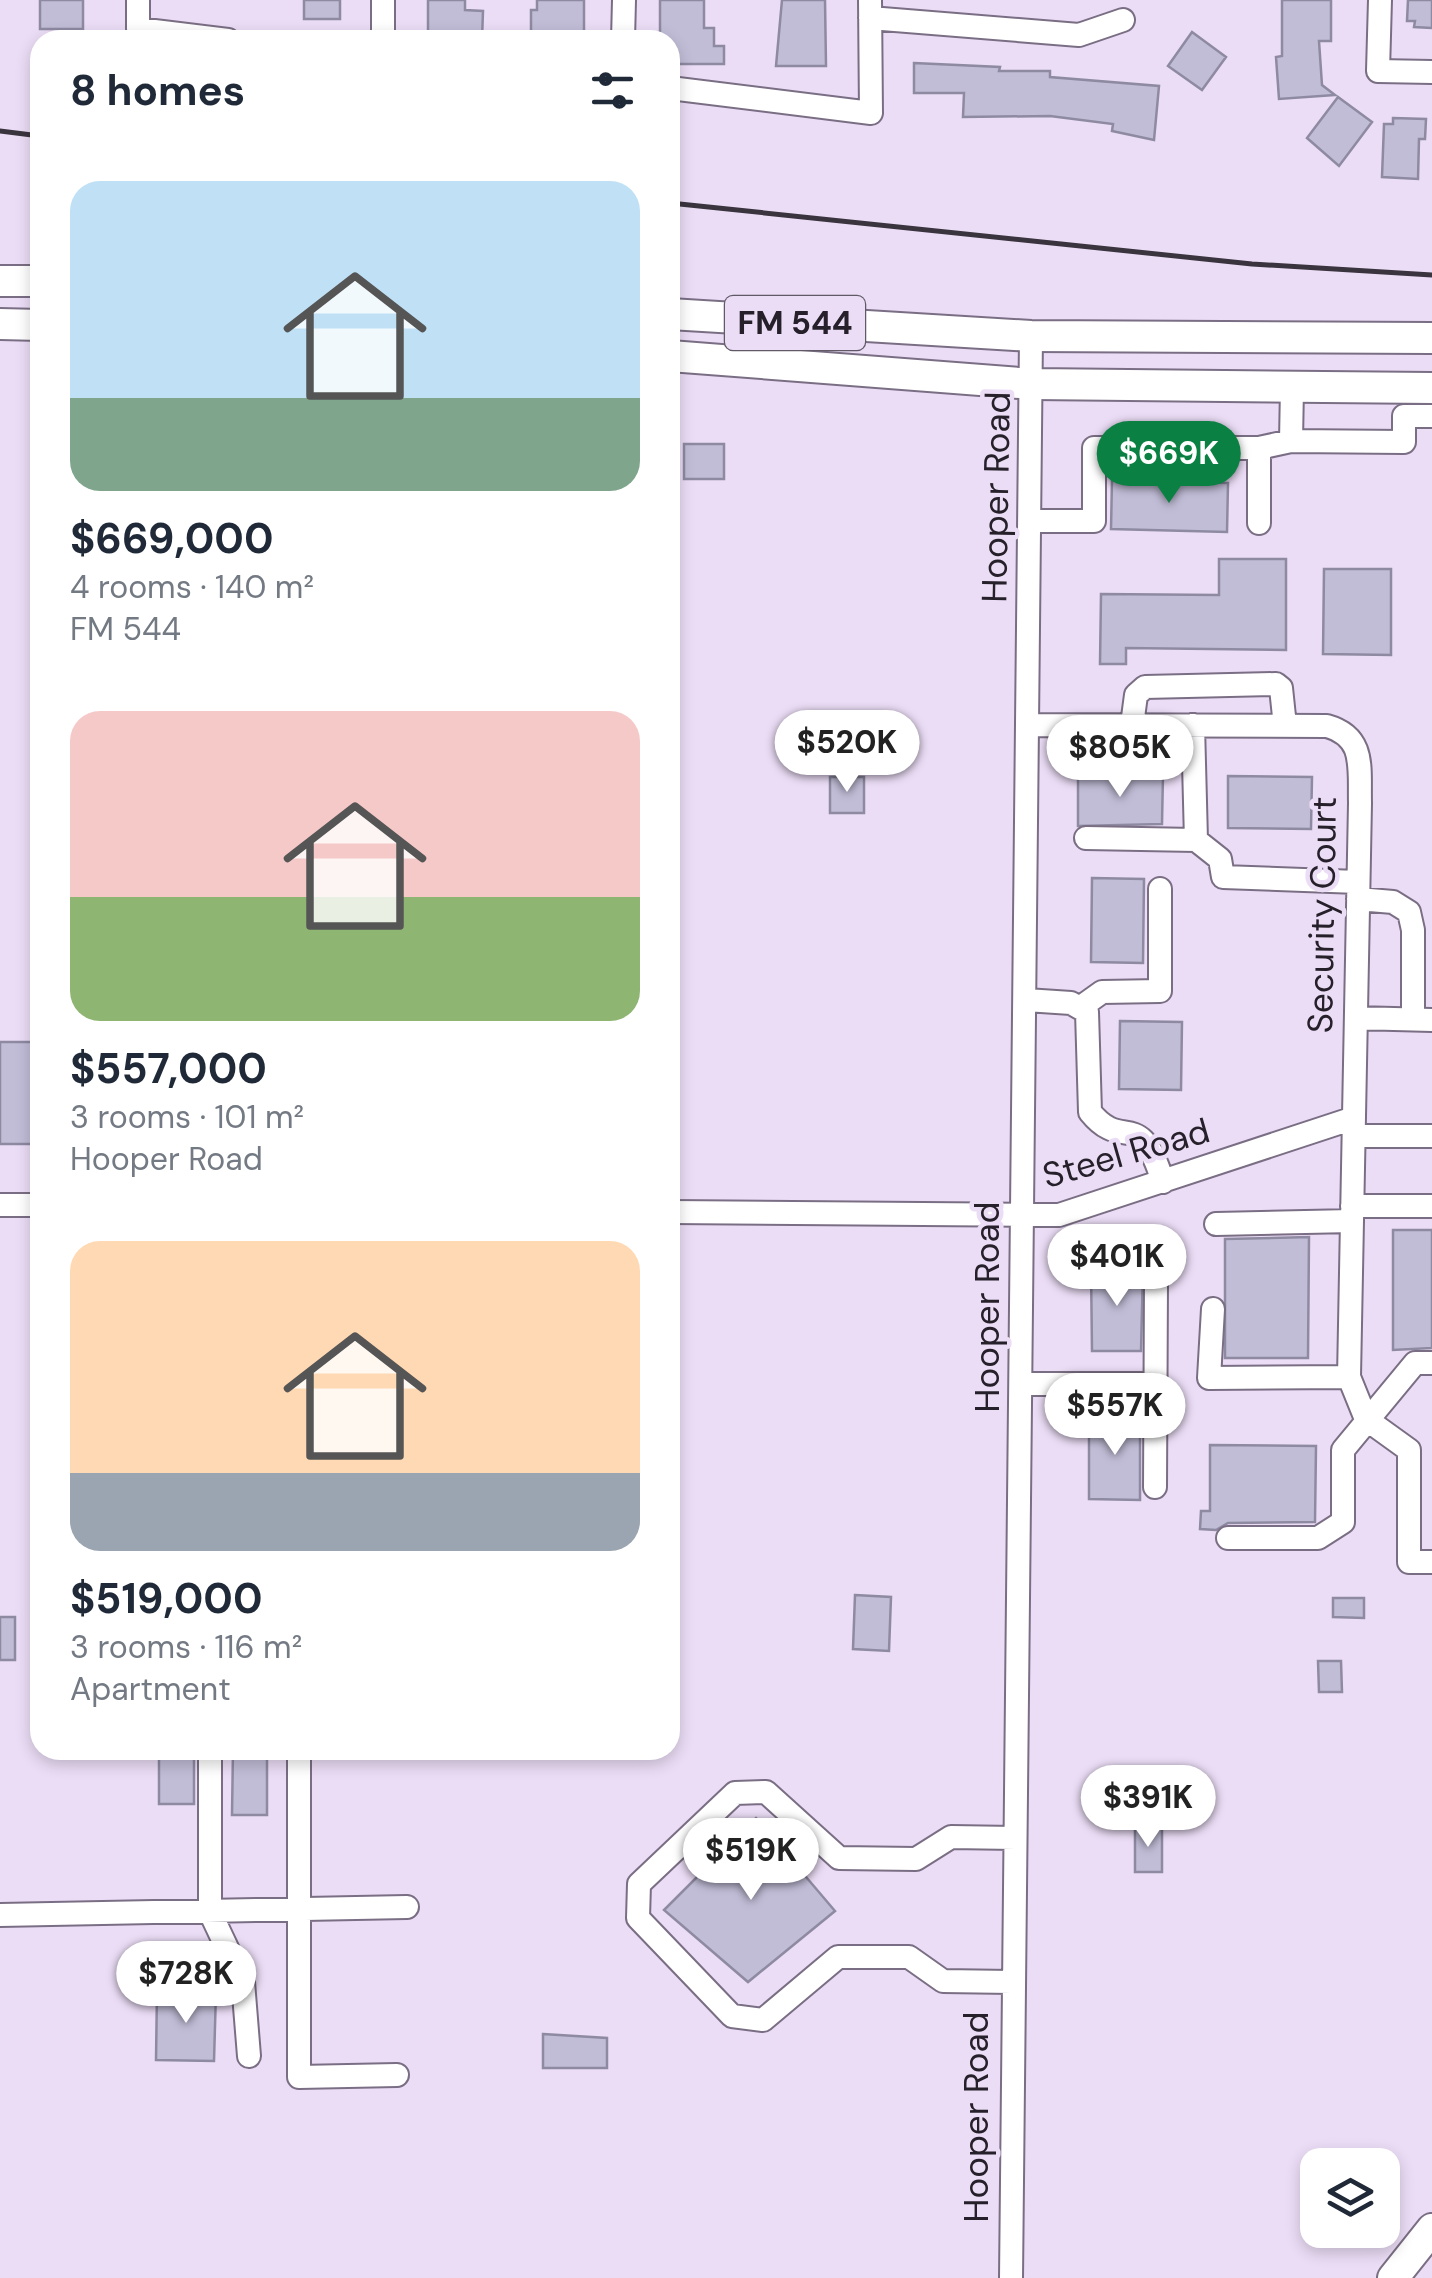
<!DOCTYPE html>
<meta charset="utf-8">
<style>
:root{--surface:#fff;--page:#f2f2f3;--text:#1f2937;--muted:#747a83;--accent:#0b8043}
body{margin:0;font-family:"DM Sans",sans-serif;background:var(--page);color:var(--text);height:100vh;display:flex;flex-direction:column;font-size:38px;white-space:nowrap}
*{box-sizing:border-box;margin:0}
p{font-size:32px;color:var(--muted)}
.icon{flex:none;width:55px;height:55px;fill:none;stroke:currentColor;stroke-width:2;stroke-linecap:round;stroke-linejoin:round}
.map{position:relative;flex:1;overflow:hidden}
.sheet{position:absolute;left:30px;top:30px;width:650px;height:1730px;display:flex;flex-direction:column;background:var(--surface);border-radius:30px;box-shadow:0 5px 15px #0003}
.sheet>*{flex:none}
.tools{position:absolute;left:1300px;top:2148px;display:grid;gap:20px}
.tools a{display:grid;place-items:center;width:100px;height:100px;border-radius:20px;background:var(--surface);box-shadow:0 5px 15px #0003;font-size:50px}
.price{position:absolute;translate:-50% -85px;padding:0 22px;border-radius:35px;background:#fff;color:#222;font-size:32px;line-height:65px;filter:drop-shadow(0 2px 5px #0008)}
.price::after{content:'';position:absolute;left:50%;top:60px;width:30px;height:22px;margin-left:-15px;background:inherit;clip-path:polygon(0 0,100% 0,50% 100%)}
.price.active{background:var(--accent);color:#fff}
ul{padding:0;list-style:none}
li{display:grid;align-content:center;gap:20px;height:530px;padding:0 40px}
li span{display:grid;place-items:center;height:310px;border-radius:30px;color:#555}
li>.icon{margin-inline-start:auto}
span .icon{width:180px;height:180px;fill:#fffc;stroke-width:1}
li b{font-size:42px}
h2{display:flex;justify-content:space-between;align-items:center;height:120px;padding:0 40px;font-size:42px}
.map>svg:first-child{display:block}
</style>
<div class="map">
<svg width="1432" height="2278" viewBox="0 0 1432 2278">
<rect width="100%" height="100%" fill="#ebddf6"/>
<path fill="#c1bdd7" stroke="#8e8aa2" stroke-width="2.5" d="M40,0H83V29H40Z
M304,0H340V19H304Z
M428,0H465V10L483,11L482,40H428Z
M537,0H584V40H531V10H537Z
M660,0H704V28H714V46H724V64H670V40H660Z
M782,0H825L826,66H776Z
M1282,0H1331V41H1319L1322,85L1335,95L1279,99L1276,57L1282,56Z
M1408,0H1432V28L1414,27L1415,21H1407Z
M1192,32L1226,57L1202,90L1168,66Z
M914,63L1000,67L999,71H1050V77L1159,86L1154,140L1112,131L1113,124L1050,116L963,117L964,93H914Z
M1338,97L1372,122L1339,166L1307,138Z
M1393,118L1426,119L1425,139H1419L1418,179L1382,177L1384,124H1393Z
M684,444H724V479H684Z
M1112,480L1228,483L1227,532L1111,529Z
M1219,559H1286V650L1126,648V664H1100L1101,594L1219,595Z
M1324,569H1391V655L1323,654Z
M1078,774L1163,775L1162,824L1078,826Z
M1228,776L1312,777L1311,829L1228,828Z
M830,777H864V813H830Z
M1092,878L1144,879L1143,963L1091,962Z
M1120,1021L1182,1022L1181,1090L1119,1089Z
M0,1042H38L37,1144H0Z
M1393,1230H1432V1348L1393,1350Z
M1309,1237L1308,1358H1225V1239Z
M1091,1268H1143L1141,1351H1092Z
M1089,1417H1140V1500L1089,1499Z
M1210,1445L1316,1446L1315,1522L1228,1523L1216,1530L1200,1529L1201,1511H1210Z
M855,1595L891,1597L889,1651L853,1649Z
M1333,1598H1364V1618L1333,1617Z
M0,1617H15V1660H0Z
M1318,1661H1341L1342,1692H1319Z
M159,1750H194V1804H159Z
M233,1750H267V1815H232Z
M756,1818L835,1911L748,1982L664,1910Z
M1135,1828H1162V1872H1135Z
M157,1990L216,1992L214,2061L156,2060Z
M543,2034L607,2038V2068H543Z"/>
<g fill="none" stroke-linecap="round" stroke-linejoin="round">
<defs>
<path id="minor" d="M138,0V29L228,40
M1380,0L1378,71L1432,72
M870,18L1079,35L1123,20
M383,40V0
M623,40L624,0
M670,88L871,113L870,0
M1291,441L1292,387
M1259,448V523
M1031,521H1094V448H1259L1291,441L1404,442V416H1432
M1029,725L1327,726C1366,737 1359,768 1360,803L1349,1377L1366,1419
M1132,725L1136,695L1145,687L1276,684L1281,688L1285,726
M1193,725L1196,840L1220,859L1223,877L1358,882
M1086,838L1196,840
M1358,899L1393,902L1409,912L1413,930V1019
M1026,1000L1071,1003L1087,1012L1090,1112C1124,1154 1139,1104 1163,1182
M1081,1007L1102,992L1160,991V889
M1356,1018L1432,1020
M1354,1136H1432
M0,1205H40
M1352,1206H1432
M670,1212L1059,1215L1354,1118
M1216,1224L1352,1221
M1213,1309L1209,1378L1349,1377
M1021,1384H1155
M1366,1419L1409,1450V1562H1432
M1155,1487L1156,1282
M1228,1538H1318L1343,1522V1450L1415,1363H1432
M210,1750V1912L243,1982L249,2056
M299,1750V2077L397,2075
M0,1915L407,1907
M1012,1982L943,1981L909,1957H838L763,2020L732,2016L638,1918L639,1884L735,1793L766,1792L839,1858L916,1859L951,1837L1015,1838
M1011,2278L1031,336"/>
<path id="major" d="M0,281H40
M670,314L1031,336L1432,338
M0,324L40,325
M670,356L1033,384L1432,388
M1393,2278L1432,2229"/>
</defs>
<use href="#minor" stroke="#7a6e84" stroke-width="26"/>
<use href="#major" stroke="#7a6e84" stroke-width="34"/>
<use href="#minor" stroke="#fff" stroke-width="22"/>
<use href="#major" stroke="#fff" stroke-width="30"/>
<path stroke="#3a343e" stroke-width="5" d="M0,131L40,136
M670,203L1252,264L1432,275"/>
</g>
<g text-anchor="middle" stroke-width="9" stroke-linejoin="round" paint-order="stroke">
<rect fill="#ebddf6" stroke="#605966" stroke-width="2.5" x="725" y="296" width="140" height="54" rx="8"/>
<g font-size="32" font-weight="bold" fill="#252029">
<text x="795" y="334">FM 544</text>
</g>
<g font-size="35" fill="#252029" stroke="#ebddf6">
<text transform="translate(996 497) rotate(-89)" y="12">Hooper Road</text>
<text transform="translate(1322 915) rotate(-89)" y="12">Security Court</text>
<text transform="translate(1126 1153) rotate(-16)" y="12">Steel Road</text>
<text transform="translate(987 1307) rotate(-90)" y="12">Hooper Road</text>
<text transform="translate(976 2117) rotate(-90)" y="12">Hooper Road</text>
</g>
</g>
</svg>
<div class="tools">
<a><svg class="icon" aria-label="layers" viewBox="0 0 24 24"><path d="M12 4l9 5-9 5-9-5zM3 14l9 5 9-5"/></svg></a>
</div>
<b class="price active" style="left:1169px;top:506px">$669K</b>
<b class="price" style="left:847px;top:795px">$520K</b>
<b class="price" style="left:1120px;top:800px">$805K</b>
<b class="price" style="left:1117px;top:1309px">$401K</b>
<b class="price" style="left:1115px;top:1458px">$557K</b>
<b class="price" style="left:1148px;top:1850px">$391K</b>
<b class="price" style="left:751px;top:1903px">$519K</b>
<b class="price" style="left:186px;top:2026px">$728K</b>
<section class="sheet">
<h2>8 homes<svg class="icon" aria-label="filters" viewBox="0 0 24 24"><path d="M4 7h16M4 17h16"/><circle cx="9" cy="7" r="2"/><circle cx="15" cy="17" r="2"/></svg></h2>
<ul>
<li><span style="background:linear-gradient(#bfe0f5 70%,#7fa58c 0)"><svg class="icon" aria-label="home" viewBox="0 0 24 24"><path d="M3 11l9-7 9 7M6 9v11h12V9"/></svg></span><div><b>$669,000</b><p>4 rooms · 140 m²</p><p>FM 544</p></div></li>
<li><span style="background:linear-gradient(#f6c9c9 60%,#8fb573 0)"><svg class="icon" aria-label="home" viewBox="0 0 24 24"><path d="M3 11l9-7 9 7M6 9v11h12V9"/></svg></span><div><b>$557,000</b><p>3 rooms · 101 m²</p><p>Hooper Road</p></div></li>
<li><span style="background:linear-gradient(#ffd9b3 75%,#9aa5b1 0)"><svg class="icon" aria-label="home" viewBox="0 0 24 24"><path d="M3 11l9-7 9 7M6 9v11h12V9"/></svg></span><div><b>$519,000</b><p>3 rooms · 116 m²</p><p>Apartment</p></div></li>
</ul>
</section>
</div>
